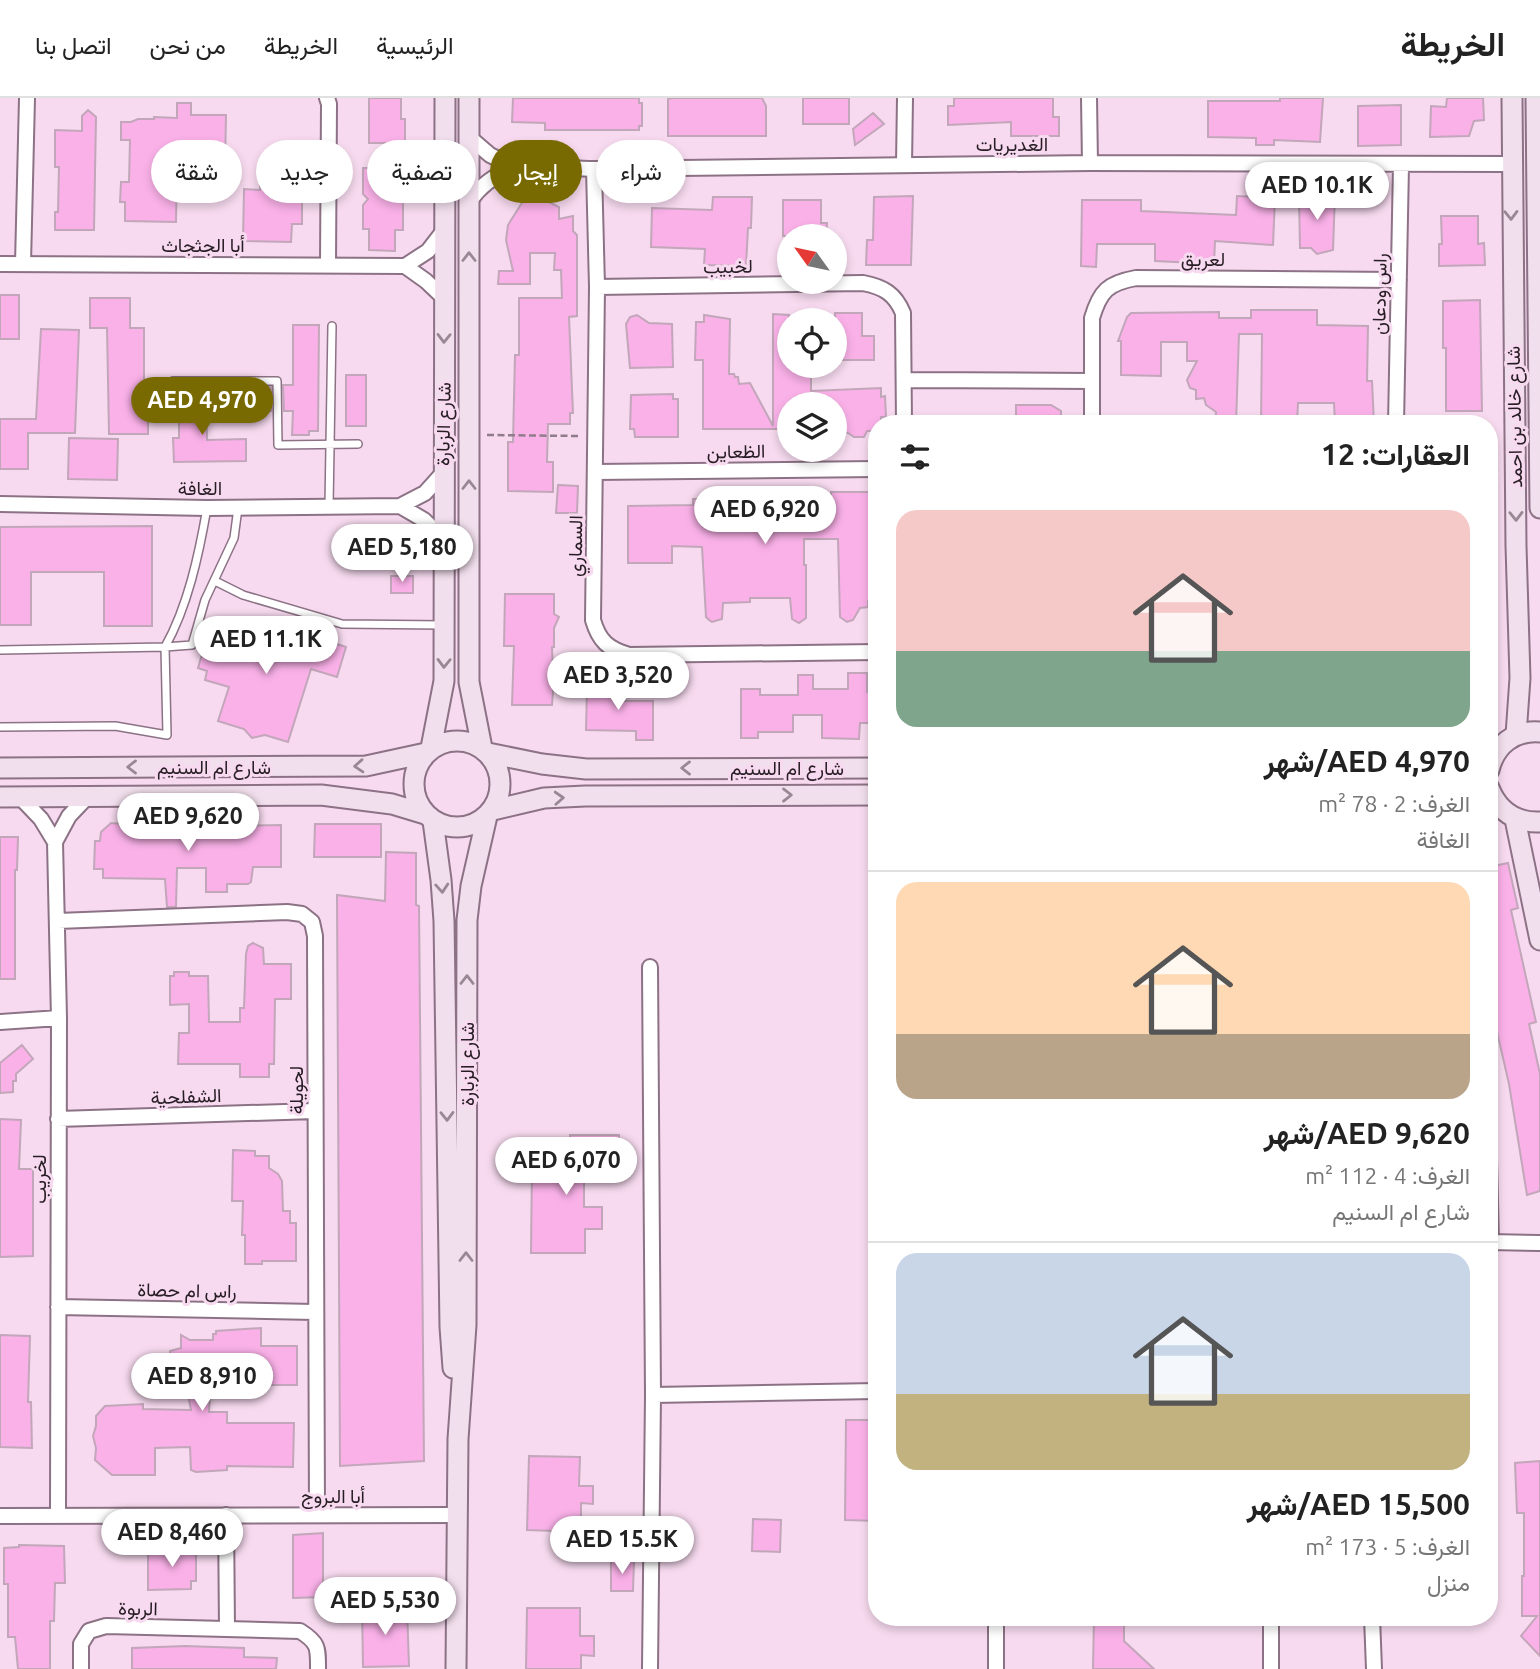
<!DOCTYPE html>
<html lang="ar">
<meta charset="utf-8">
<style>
:root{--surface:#fff;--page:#f2f2f2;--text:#222;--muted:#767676;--line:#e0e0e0;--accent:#786900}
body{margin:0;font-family:Ubuntu,Vazirmatn,sans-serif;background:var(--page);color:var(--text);direction:rtl;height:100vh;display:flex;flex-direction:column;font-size:26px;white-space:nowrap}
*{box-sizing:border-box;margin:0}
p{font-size:23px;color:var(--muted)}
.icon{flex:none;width:38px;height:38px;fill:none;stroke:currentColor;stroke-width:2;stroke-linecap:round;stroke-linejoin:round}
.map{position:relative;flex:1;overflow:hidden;direction:ltr}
.details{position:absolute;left:868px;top:317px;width:630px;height:1211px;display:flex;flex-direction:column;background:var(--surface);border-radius:28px;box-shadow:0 4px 10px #0003;direction:rtl}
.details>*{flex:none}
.banner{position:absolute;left:21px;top:42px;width:665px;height:63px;direction:rtl;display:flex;gap:14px}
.needle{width:46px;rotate:303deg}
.fabs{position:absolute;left:777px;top:126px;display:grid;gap:14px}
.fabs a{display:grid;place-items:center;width:70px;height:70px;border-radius:50%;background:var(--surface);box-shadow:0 4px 10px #0003;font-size:35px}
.price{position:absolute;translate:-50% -60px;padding:0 16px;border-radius:24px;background:#fff;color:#222;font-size:23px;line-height:46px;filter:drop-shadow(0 2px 4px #0008)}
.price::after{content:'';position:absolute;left:50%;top:42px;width:21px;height:16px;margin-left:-10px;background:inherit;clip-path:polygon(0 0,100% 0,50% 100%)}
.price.on{background:var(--accent);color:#fff}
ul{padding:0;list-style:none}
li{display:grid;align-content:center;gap:14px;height:371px;padding:0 28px}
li+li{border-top:2px solid var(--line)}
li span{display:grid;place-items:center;height:217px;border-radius:21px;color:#555}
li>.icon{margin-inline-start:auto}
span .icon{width:126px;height:126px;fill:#fffc;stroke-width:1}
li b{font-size:30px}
h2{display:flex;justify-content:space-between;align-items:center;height:84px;padding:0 28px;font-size:30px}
.tag{padding:0 24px;border-radius:32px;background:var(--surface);box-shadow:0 4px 10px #0003;font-size:24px;line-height:63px}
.tag.on{background:var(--accent);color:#fff}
header{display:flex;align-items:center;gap:42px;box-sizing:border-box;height:98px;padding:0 35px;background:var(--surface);border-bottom:2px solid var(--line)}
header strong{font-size:33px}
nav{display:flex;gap:38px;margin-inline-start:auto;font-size:24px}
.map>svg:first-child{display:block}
</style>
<header>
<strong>الخريطة</strong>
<nav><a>الرئيسية</a><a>الخريطة</a><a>من نحن</a><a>اتصل بنا</a></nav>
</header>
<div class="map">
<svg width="1540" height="1571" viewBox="0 0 1540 1571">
<rect width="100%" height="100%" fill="#f7daef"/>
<path fill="#fab1e8" stroke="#c2a6ba" stroke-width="2" d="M369,0H401V21H405V45H369Z
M513,0H639V5H642V28H639V32H545V25L512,24Z
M672,0H762L766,8V38H668V1Z
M803,0H849V26H803Z
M954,0H1053V19H1059V38H1011V24L948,27V8H954Z
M1280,0H1323L1320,44L1274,42V47H1256V40L1208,39V3H1280Z
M1447,0H1483L1484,22L1474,23L1469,38L1430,39L1431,8L1446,9Z
M177,5H191V17H226L225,73L177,72L176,124L125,123V104H120L121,84H129L130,42H121V24H131L138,21H154V19L177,20Z
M1401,7V47L1358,48V8Z
M88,12L96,19L94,132H55V114H58L59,69H55V32L82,33V18Z
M873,15L884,26L855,47L853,31Z
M363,70H403V132H395V153L369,152V131H363V107L368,101L363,96Z
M260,84H302V126H292L291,144L243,143L244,91L260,92Z
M1335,96L1333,152L1317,156L1311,150H1300L1299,98Z
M913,98L911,167H866L867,142H873L874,99Z
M1237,98L1275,100L1273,147L1215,143L1214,166L1155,163V146H1097L1096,169L1081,168L1082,102H1141V113L1236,117Z
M713,99H752L751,130H748L746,168L704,167L705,151L651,149L652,110L712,112Z
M525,100H540L553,106L559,109V121L573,118V133L577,137V218L569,219L573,315H570V326H548L547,364H553V394L508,393V344H513L515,257H519V200H562L561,172H554L555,155H530V186H498L499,173H513L506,142L508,127Z
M783,102H821V125H827L826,138H783Z
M1441,118H1478V146L1484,145L1485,167L1439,168V146H1442Z
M0,197H19V241H0Z
M90,200H130V230H144V283H148V336H109L107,230H90Z
M1480,202L1482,313H1446V250H1443V203Z
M1251,212H1317V227L1368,228L1367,283H1372L1374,326H1335L1334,305H1298L1297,326H1261L1262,236H1239L1236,326H1215L1216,314L1206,307L1204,300L1196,301V292L1190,290L1187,282L1197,263H1187V244H1161V278L1121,277V243H1118L1127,219L1131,215L1219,214V220H1251Z
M835,215H862V238H874V262H835Z
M773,216L789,217V268H811V293L881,290V299L885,298L886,319H881V326H877V333H867L864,339H854L848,335H836L835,306H789V331H703V262H695L696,224H704V217L730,221L729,276H734L735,279H738L739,286L750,285L773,328Z
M637,217L649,225L672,226L673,269L630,270L626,226L630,219Z
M293,227H319L318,333H309V337H292L293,313H284L283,287H293Z
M41,231L79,232L75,335H28V371H0V321H36Z
M346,277H366V328H346Z
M255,289H271V313H255Z
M673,296V301H678V339H635L634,331H630L631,297Z
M206,298L207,342L246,341V363L174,364L173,340H179V299Z
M1016,307H1051L1061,313V326H1016Z
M69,340L118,341L117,382L68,381Z
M558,387L578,388L577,415H556Z
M831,394H869L874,399L877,414V503H868V509L860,510L853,522L847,524L840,519L838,441H804V467H806V520L799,525L792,521L790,500H750V504L723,505L722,521L712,524L709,522L706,519L702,449L672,448V465H628V408L693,407V401L763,402V396L831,397Z
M152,428V528H104V474H31V527H0V429Z
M391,478H413V495H391Z
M505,496H554V516L559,519L554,530V549H552L553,576L557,582L553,594L552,607H512L514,548H504Z
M222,526L270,541L275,526L346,549L337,579L311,571L288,644L265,637L252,640L244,631L218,623L229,589L205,582L207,573L198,570L207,539L217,541Z
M848,575H867V594H877V625H860L859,641L822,640V617H793V634H758V640H741V591H760V597H798V577H813V591H848Z
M610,583L621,588V603H653V642H636V633L586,632L587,590L603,589Z
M170,724L228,726V728L281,727V769H253L251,784L248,786H227V794H206V770H177L176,809H167L165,781L103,780V771H94L95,743H100L101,734L111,725L170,730Z
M315,726H381V759H314Z
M0,739H18L17,772H15V881H0Z
M386,754L416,755V807L419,808L424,1363L340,1368L337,797L385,803Z
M1508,765L1518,810L1511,812L1536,924L1529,926L1540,976V1093L1527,1097L1509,986L1489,899V769Z
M253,845L263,850L264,866H291V901H275L274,966H269V979H240V966H178L179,935H189V906L170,907V878H174V874H189V878H208L209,924H240V910H244L246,856L248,848Z
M22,947L33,961L16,976V983H13V994L0,995V965Z
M0,1021L21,1022L19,1071H33V1158L0,1159Z
M570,1037H619V1057L584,1058V1109H602V1131H585V1155H531L532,1065H554L555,1059H570Z
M233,1052L255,1053V1058H269V1070L278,1076L282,1083L283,1113H290V1125H296V1163H262V1166H245V1137H242L243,1103H232Z
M261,1230V1248H297V1287H245V1262L212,1263L209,1314H227V1325H294L293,1369L227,1368V1372L196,1374L191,1372L190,1349L155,1350V1377H112L95,1362L96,1350L93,1338L96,1328V1318L105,1308L143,1306V1311L191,1312L186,1286L170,1275V1253L181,1250V1237L190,1242H213V1236H216V1233Z
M0,1237L30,1238L28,1304H31L32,1350L0,1349Z
M846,1322H877V1423L845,1422Z
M529,1358L580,1359L579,1388H593V1406L581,1405V1434L527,1432Z
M1540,1363V1558L1521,1538L1537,1518H1522V1478H1524V1415H1517L1515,1365Z
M753,1421L781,1422L780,1454L752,1453Z
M323,1435V1499L293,1500V1437Z
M19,1447L64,1448L65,1485H55L54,1523H50V1571H18L15,1539H8V1486H4V1450L19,1449Z
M176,1451H196V1483H191V1491L148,1492V1452Z
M611,1463H634L633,1493H611Z
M362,1510H407L409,1568L363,1569Z
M527,1510H580V1538H594V1558L581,1557V1571H526Z
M1094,1519H1124V1543L1154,1571H1093Z
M185,1548L244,1550V1559L277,1560L276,1571H132V1550Z"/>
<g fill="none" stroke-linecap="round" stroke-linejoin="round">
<defs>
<path id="lane" d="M173,283H277L278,347L358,346
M329,408L332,228
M215,483L243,497L342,526L444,527
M165,549L192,547L205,502L234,440L238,410
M165,549C188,508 199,456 207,410
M0,552L165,549L167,637L115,628L0,629"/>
<path id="street" d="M327,0L329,6L328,167
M1089,0L1090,65
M469,39L490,57L514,69
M904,66L905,0
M594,71L597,189L593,522C599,543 608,551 629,557L877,554
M469,104C503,56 544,70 594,71L1090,65L1511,66
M0,166L405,168L428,153L445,131
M23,166L27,0
M405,168L426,183L445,201
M597,189L863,185C884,189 895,196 903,215L904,326
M904,282L1091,283
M1092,326V220C1100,193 1108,185 1136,180L1399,182
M1396,326L1401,67
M595,374L877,371
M0,406L207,410L400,408L425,395L443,375
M400,408L424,422L444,442
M19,698L41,721L55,744
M58,823L287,814L302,816L312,824L315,838L317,1417
M650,869L653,1297
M0,924L59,920
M58,1021L315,1013
M1489,1061L1491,1144
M1489,1144L1540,1145
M58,1209L315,1214
M58,1417L59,920L55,744L69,718L89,697
M226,1417L227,1531
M0,1418L456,1417
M1271,1519V1571
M1372,1519L1374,1571
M81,1571V1546L89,1533L106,1528L300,1533C319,1545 318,1550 318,1571
M650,1571L653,1297L877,1293
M996,1571V1519"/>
<path id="secondary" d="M469,0V584L482,650
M1512,0L1516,448L1520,580L1516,637
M1536,0L1540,410
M414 686a43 43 0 1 1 86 0a43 43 0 1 1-86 0Z
M431,650L444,583L445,0
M488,655L542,666L586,671L877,670
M0,670L366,668L426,655
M1489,672C1495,647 1514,632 1540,634
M1489,690C1498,713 1515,725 1540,724
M0,699L321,697L392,706L425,716
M493,712L544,700L585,698L877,697
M1515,721L1540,842
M433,723L441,782L444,823L450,1229L453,1270
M456,1571L458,1341L466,1227L467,822L471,788L487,718"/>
</defs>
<use href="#lane" stroke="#8c7285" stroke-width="10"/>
<use href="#street" stroke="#8c7285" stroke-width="18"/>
<use href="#secondary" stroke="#8c7285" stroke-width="23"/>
<path stroke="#907d8b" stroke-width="2.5" stroke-dasharray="7 3.5" stroke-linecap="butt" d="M487,337L581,338"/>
<use href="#lane" stroke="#fff" stroke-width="7"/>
<use href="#street" stroke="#fff" stroke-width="14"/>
<use href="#secondary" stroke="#f2dfed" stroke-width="19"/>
</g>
<defs><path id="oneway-chevron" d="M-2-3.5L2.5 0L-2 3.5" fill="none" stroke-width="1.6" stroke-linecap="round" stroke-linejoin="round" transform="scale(1.75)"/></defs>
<g stroke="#978893">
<use href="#oneway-chevron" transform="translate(1511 117) rotate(89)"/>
<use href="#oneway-chevron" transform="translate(469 159) rotate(-90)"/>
<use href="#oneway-chevron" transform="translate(444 240) rotate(91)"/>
<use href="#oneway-chevron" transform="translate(469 387) rotate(-90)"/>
<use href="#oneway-chevron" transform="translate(1516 418) rotate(89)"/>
<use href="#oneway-chevron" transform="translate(444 565) rotate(91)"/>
<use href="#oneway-chevron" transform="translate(359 668) rotate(176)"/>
<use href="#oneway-chevron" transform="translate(132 669) rotate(180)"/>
<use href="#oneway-chevron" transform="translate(686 670) rotate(180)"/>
<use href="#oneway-chevron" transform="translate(787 697)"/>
<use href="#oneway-chevron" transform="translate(559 700) rotate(-3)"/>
<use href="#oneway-chevron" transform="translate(442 790) rotate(86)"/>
<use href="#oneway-chevron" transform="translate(467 882) rotate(-90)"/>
<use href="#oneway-chevron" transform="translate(447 1018) rotate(89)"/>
<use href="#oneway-chevron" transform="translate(466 1159) rotate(-90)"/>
</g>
<g text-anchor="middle" stroke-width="6" stroke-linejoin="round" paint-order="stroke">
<g font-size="19" fill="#271d24" stroke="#f7daef">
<text x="1012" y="53">الغديريات</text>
<text x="203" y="154">أبا الجثجاث</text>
<text x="1203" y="168">لعريق</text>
<text transform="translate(728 168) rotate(-1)" y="7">لخبيب</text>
<text transform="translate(1379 196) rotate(-89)" y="7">راس ودعان</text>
<text transform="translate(1514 319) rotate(-91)" y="7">شارع خالد بن احمد</text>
<text transform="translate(443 326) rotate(-89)" y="7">شارع الزبارة</text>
<text transform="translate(736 353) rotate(-1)" y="7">الظعاين</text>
<text x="200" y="397">الغافة</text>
<text transform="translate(575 448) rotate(-89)" y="7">السماري</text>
<text x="214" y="676">شارع ام السنيم</text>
<text x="787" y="677">شارع ام السنيم</text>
<text transform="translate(467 966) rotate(-90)" y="7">شارع الزبارة</text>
<text transform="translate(296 992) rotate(-90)" y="7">لحويلة</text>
<text transform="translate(186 998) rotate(-2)" y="7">الشفلحية</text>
<text transform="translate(39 1081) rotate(-90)" y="7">لخريب</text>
<text transform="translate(187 1192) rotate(1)" y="7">راس ام حصاة</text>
<text x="333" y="1405">أبا البروج</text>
<text transform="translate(138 1510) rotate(1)" y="7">الربوة</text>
</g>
</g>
</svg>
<div class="fabs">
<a><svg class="needle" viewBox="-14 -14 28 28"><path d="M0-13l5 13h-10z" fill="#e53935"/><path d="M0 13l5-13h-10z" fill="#767676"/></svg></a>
<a><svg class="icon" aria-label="locate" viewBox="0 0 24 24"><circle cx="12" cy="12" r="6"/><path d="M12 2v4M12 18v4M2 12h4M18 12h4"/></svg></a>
<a><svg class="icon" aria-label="layers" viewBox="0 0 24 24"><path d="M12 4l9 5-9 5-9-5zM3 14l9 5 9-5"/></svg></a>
</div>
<b class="price" style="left:1317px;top:124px">AED 10.1K</b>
<b class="price on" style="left:202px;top:339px">AED 4,970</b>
<b class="price" style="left:765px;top:448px">AED 6,920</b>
<b class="price" style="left:402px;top:486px">AED 5,180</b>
<b class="price" style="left:266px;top:578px">AED 11.1K</b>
<b class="price" style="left:618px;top:614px">AED 3,520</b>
<b class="price" style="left:188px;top:755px">AED 9,620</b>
<b class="price" style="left:566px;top:1099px">AED 6,070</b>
<b class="price" style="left:202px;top:1315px">AED 8,910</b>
<b class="price" style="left:172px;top:1471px">AED 8,460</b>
<b class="price" style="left:622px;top:1478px">AED 15.5K</b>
<b class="price" style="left:385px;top:1539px">AED 5,530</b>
<div class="banner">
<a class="tag">شراء</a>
<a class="tag on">إيجار</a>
<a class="tag">تصفية</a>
<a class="tag">جديد</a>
<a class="tag">شقة</a>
</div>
<section class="details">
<h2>العقارات: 12<svg class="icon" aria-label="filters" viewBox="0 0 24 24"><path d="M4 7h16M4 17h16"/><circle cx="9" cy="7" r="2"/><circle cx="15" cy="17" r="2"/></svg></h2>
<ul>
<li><span style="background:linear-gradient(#f6c9c9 65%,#7fa58c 0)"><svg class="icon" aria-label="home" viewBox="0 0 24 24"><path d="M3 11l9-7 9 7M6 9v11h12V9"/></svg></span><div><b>AED 4,970/شهر</b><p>الغرف: 2 · 78 m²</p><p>الغافة</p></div></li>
<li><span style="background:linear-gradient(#ffd9b3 70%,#b9a48a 0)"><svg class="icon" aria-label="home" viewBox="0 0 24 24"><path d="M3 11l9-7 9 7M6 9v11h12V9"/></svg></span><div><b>AED 9,620/شهر</b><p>الغرف: 4 · 112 m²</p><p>شارع ام السنيم</p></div></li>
<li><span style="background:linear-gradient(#c9d6e8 65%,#c2b280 0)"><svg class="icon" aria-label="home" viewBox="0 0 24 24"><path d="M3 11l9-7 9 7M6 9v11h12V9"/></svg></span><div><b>AED 15,500/شهر</b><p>الغرف: 5 · 173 m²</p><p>منزل</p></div></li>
</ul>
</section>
</div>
